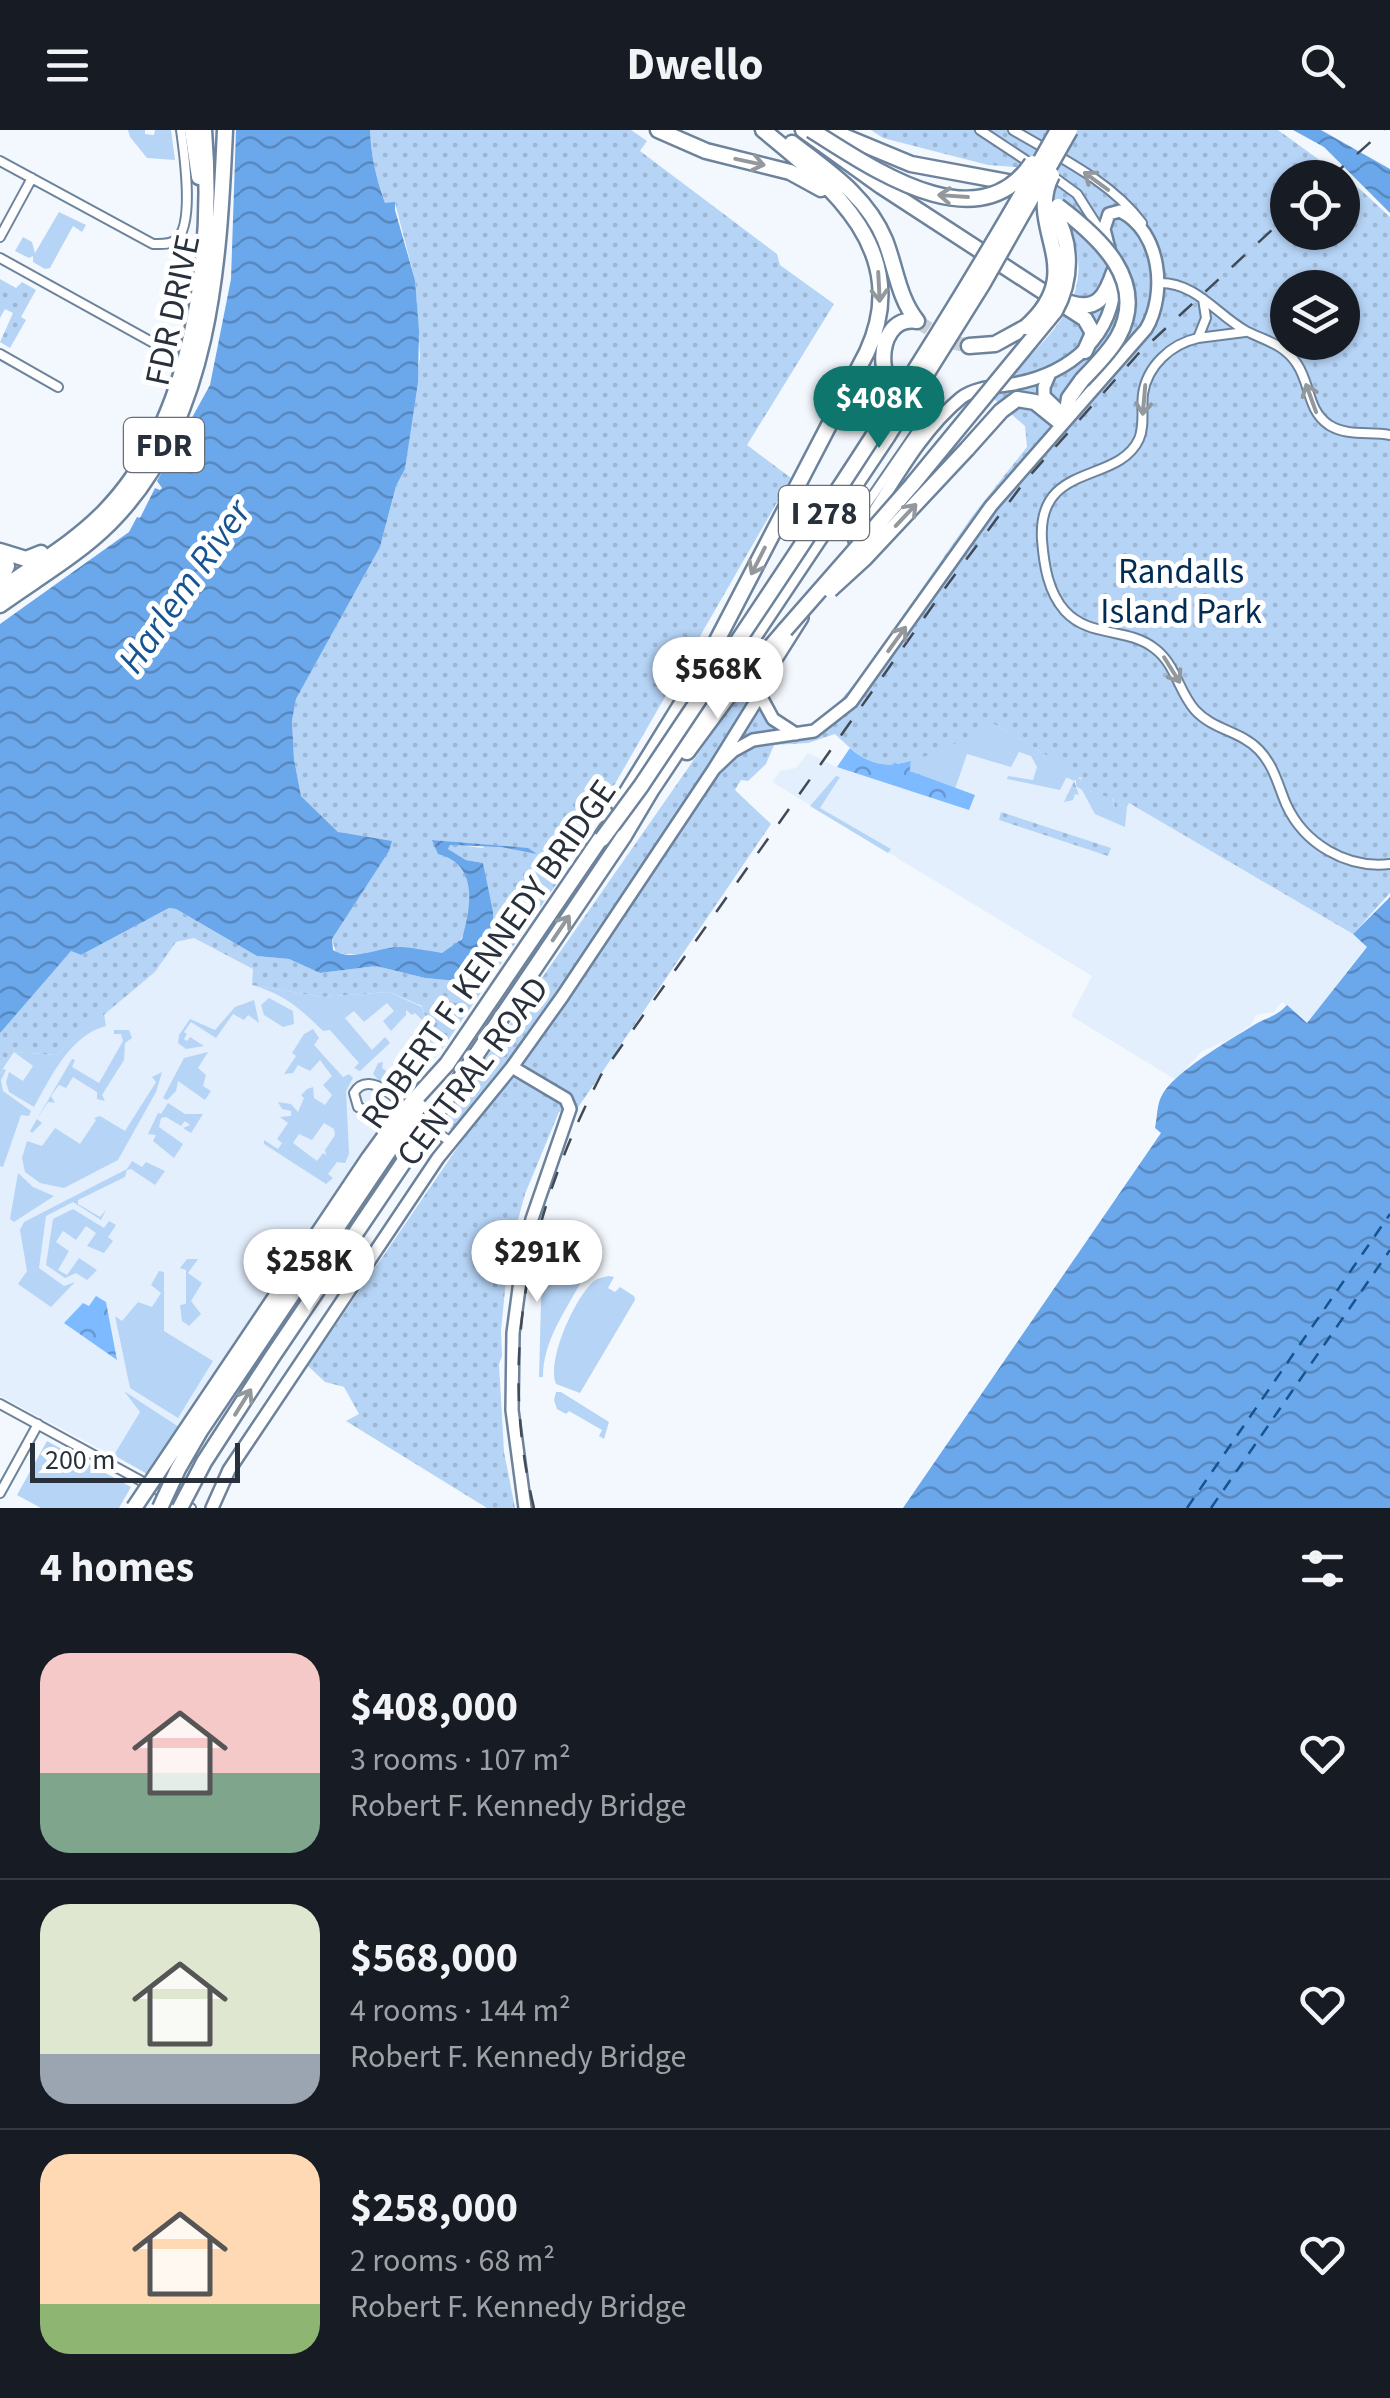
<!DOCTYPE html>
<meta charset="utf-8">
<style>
:root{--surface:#171b24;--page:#20242c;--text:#f1f3f6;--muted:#9ea1a6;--line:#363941;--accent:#0f766e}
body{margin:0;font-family:"Source Sans 3",sans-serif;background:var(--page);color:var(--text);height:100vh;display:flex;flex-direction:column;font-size:38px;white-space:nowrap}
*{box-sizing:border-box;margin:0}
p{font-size:32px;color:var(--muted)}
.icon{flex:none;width:55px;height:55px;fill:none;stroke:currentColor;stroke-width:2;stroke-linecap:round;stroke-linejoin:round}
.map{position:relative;height:1378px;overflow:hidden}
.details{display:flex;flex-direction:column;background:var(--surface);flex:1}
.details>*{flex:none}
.fabs{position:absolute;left:1270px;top:30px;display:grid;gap:20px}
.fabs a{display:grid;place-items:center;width:90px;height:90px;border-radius:50%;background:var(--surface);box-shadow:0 2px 8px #0004;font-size:50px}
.scale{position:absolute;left:30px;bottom:25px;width:210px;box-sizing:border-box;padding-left:10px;border:5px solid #27303b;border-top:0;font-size:28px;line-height:35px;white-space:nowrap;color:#27303b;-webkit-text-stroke:8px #fff;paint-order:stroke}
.price{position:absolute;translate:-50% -85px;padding:0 22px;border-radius:35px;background:#fff;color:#222;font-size:32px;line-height:65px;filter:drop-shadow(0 2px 5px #0008)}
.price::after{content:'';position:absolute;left:50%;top:60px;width:30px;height:22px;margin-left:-15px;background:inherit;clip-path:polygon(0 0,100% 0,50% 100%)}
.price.current{background:var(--accent);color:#fff}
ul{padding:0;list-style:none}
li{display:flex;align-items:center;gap:30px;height:250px;padding:0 40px}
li+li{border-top:2px solid var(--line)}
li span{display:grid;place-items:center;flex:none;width:280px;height:200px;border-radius:30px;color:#555}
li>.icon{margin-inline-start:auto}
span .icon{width:120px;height:120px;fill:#fffc;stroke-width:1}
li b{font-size:42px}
h2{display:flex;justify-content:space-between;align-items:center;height:120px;padding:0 40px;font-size:42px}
header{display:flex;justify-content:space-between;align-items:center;height:130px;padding:0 40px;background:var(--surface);font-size:45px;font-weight:700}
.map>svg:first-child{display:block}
</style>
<header><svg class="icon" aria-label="menu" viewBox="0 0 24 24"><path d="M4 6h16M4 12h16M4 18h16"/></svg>Dwello<svg class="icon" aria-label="search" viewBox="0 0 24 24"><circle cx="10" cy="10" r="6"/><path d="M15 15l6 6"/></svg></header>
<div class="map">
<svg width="1390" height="1378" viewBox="0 0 1390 1378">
<defs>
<pattern id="forest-crowns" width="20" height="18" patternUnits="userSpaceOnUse" patternTransform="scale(2.5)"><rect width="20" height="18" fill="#7ebaff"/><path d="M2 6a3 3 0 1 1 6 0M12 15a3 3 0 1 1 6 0" fill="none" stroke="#6798d0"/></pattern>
<pattern id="park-dots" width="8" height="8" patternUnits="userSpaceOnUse" patternTransform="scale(2.5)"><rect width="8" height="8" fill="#b6d4f6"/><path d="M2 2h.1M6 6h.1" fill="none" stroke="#9cb6d4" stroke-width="1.8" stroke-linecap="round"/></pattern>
<pattern id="water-waves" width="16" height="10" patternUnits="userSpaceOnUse" patternTransform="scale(2.5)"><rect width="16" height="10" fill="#6ba7eb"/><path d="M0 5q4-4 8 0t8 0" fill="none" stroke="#5888c0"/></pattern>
</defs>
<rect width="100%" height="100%" fill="#f3f8fe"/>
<path fill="#e4effd" d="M994,594L1353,804L1367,816L1307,893L1282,872L1274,882L1256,885L1251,895L1230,909L1201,922L1176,950L1071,886L1092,846L772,652L780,641L796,638L808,623L837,637L850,618L859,626Z
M194,808L254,839L252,854L365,863L422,877L437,926L369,1019L149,1345L0,1266V943L14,922L56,925L155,842L176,812Z"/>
<path fill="#b6d4f6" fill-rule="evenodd" d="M128,0H145V4L154,5L155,0H171L175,30L147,28L130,7Z
M59,82L86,95L82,102L73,96L50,138L45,139L33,132V126L29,128L15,121L23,107L32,112L35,123Z
M994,594L1076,642L1066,648L1060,660L1007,649L1008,646L1033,650L1037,637L1031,626L1019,622L1011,637L967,624L955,659L910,641L911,630Z
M836,646L840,647L820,678L891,719L888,723L810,676Z
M1076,647L1086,652L1090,661L1112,668L1115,678L1122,674L1127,677L1125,697L1095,684L1082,660L1076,656Z
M252,855L321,867L389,862L422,877L434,916L405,959L388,948L382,954L373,944L378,933L383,932L382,938L393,946L398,941L403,946L428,920L424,915L425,906L419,898L424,892L415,883L412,885L406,880V885L391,901L383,891L394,881L387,873L364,892L354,881L345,888L372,920L385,907L390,913L360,941L354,938L359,933L330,900L323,901C301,879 282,863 252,855Z
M269,868L293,881L294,894L283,897L264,885L261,875Z
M254,870L259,893L248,885L244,890L233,884L216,908L191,892L184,902L187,904L184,909L187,911L190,907L204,916L186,919L178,913L179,905L190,889L215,900L235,877Z
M104,884L106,896C70,905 51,947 34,977L9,962L6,952L9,942L23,951L33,936L14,922L56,925Z
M313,899L319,908L314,915L343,947L349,944L353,948L346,961L349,1024L345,1033L337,1032L328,1044L333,1048L326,1054L264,1014V1010L278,1019L282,1013L277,1009L288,993L280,987L291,986V981L282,979L278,972L291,974L298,982L304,968L301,965L307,959L313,957L314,968L325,975L332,965L323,955L332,946L320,930L310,941L298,935L293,943L284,944L296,926L292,923L304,904ZM324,993L334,999L335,1005L325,1020L326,1025L323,1023L317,1031L293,1013L299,1004L312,1010Z
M114,900H129L132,908L125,913L124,930L102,965L105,971L97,969V962L73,947L66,958L59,955L51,966L55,973L48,972L37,989L42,993L32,1003L30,1001L72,929L75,930L72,937L99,953L123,911L121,904H114Z
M208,922L198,938L206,945L203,956L211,961L205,970L178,951L176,961L167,970L163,968L184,928Z
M3,939L6,940L1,950L3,961L31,981L29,986L21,985L3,1037L0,1036V943Z
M162,942L156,962L118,1030L64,1058L40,1053L25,1042L22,1028L27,1011L42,1016L55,998L80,1014L96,990L94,988L100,986L125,1001L156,952L152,947Z
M168,973L185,984H203L191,1003L183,998L190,995L185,991L181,996L166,987L161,988L159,997L183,1014L174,1028L153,1011L156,1005L148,1004L158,983L161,984Z
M132,1031L142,1037L146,1032L165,1041L155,1055L131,1039L127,1040L125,1047L78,1070V1074L100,1087L106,1080L101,1090L73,1072L46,1086L39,1138L64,1156L75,1152L51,1177L18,1154L27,1141L20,1100L24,1092L127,1039Z
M18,1043L33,1057L54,1066L14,1092L10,1089Z
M73,1079L104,1098L109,1091L116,1095L108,1107L113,1111L104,1123L87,1116L96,1103L86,1096L76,1110L63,1101L56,1112L69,1121L58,1140L67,1145L79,1128L97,1140L87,1150L76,1143L65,1148L46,1135L53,1089Z
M552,1101L572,1118L581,1152C565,1182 543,1211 543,1247H539L541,1171Z
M187,1129H198L188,1143L202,1153L191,1171L201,1184L189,1196L182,1191L180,1175L186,1174V1140L180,1138Z
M159,1141L164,1142V1201L213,1231L178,1288L130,1258L115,1186L122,1191L138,1172L152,1177L161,1163L151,1155Z
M609,1146L614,1147L608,1158L615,1162L620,1157L634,1166L635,1170L580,1263L556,1254C546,1231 575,1167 594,1151C598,1148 604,1147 609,1146Z
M124,1261L179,1297L149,1345L114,1325L140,1282Z
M556,1262H561L609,1292L604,1309L599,1306L602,1300L569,1281L566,1284L557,1279L554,1270Z
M47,1311L131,1357L119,1378H41L17,1365Z"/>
<path fill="url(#forest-crowns)" d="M850,618C868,634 888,639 911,630L910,641L975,665L969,680L837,637Z
M96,1166L106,1172L117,1230L64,1193L83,1173L89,1176Z"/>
<path fill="url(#park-dots)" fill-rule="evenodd" d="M370,0H631L647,11L640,21L777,124L780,135L834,174L747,315L791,348L562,746L437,926L422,876L389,862L321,867L252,855L253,839L194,808L176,812L155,842L56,925L14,922L0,943V901L71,821L81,825L169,778L176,779L257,826L289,829L320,843L376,836L425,848L479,853L491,844L495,835L488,815L493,797L483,733L466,730L448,719L450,714L483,718L485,715L433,710C442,722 459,729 466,742C476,763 471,818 442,823C431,825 416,818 404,818C394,817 384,821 374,823C362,825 348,824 336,823L332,809L373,745L351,706L338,702L301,666L294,629L292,591L296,569L380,417L396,356L405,339L420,226L415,150L395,73H385C376,48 371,26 370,0Z
M871,0H1278L1361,60L1390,87V763L1353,804L1129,673L1127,677L1122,674L1115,679L1113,669L1090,661L1080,647L1074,651L1079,665L1075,664L1073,670L1064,672L1074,651L1066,647L1075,642L994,594C965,608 905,644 874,632C858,627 847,615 835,604L808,613L774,615L766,634L748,651L741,650L735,660L771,694L577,979L559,982L525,1064L510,1119H515L511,1138L507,1140L501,1201L502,1226L499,1234L504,1322L515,1378H487L346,1291L359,1284L344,1257L325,1252L308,1236L468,1002L438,997L732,575L746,558L765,569L771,583L793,597H808L830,583L860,547L973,385L1027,317L1025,296L993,268C1013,240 1040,219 1060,191C1101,134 1067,80 1026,38L988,35L883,8ZM1288,48H1342V102H1288ZM1288,158H1342V212H1288Z
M0,149L16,158L22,152L36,160L21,187L26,190L10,218L0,212L13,183L5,179L0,188Z
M1001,682L1111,718L1108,726L999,690Z"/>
<path fill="url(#water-waves)" d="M236,0H370C371,26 376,48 385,73L395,72V80L415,150L419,201L418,252L405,339L396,356L380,417L296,569L292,591L294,629L301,666L338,702L392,711L389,721L332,809L333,820C352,833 380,816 402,817C415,818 429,821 442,823L462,809C471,777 479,734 438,724L432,710L528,718L537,724L501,717L450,715L448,719L466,730L483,733L493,782V797L488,815L495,834L491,844L479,853L425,848L376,836L320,843L289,829L257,826L176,779L169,778L81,825L71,821L0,903V494L129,402L137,387L140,388L155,358L160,360L162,358L157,351L210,255L231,149Z
M1293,0H1321L1390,39V83L1324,17Z
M1390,767V1378H903L1161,1003L1155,998C1157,989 1157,975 1161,967C1173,942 1230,910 1254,895C1267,887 1276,887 1287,875L1307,893L1367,817L1353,804Z"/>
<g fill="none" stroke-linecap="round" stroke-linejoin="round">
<path stroke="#165391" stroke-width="2.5" stroke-dasharray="12 10" stroke-linecap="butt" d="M1187,1378L1390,1084
M1211,1378L1390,1120"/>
<path stroke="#cad0d7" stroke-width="14" stroke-dasharray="14 7" stroke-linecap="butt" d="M917,191L947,211L969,216"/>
<defs>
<path id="street" d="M980,0L1030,33
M1013,0C1057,26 1111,51 1142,93
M0,31L153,114C161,114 169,115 176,110C195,95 184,22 181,0
M1051,45L1077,64L1103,105
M0,107L32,48
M0,128L168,221
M1159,153C1196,152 1217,185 1246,201C1266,211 1284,214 1297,234C1311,255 1307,280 1329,295C1348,307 1370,301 1390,305
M1203,169L1206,188L1198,208C1171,214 1147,236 1143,264C1141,279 1145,295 1139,309C1118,355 1037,331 1042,410C1044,435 1048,462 1065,481C1090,508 1126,497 1154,518C1176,534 1178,561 1195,580C1213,600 1241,601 1259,620C1274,636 1278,655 1286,674C1304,714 1347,739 1390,734
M1198,208L1245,202
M0,224L58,257
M867,393L858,387L931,281
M378,978L367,981L358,977L354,963C370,936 406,977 420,993
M424,995L450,1011
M0,1274L191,1378
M0,1363L38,1294"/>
<path id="secondary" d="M1050,243L1044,257V266L1066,287
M855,411C888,364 916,305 961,268C975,257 996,257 1013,254C1069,244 1115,207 1115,146
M760,565L773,589L796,604
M714,639L733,621L753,610L814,601L851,572L991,376L1146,199C1167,164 1161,101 1120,81L1109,84L1104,99L1110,123
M512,937L566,969L570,979L532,1089L522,1136L513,1203L512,1280L525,1378
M212,1378L229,1340L438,1028L512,937L562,867L714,639L755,573L766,545L802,488"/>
<path id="highway" d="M192,0L199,47
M658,0L706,21L790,42L821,59
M803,0L881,56L1085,189L1093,203L1085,221
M829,0L911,34L1024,55
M792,13C828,41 867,66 885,110C896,138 898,167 917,191
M1070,173C1098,182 1106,165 1114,142
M917,191C869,183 871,283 931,281
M969,216L995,214L1026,197
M1066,287L1069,268L1082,250
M967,319L1001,281L1017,269L1035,272L1061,293
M0,421L26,429L41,423
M0,426L7,436L0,450
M0,460C35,435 74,413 104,382C195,289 214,124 204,0
M0,475C36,449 78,425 110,393C211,292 219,134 225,0
M687,622L729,565L785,500
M619,675L698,547L867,222C913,122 833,57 763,0
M624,706L652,659L887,307
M447,934L607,699"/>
</defs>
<use href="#street" stroke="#6d839c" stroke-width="12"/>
<use href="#secondary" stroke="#6d839c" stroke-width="16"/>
<use href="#highway" stroke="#6d839c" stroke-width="19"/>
<use href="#street" stroke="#fff" stroke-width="8"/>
<use href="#secondary" stroke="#fff" stroke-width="11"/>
<use href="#highway" stroke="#fff" stroke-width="14"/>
<path stroke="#424a55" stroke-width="2.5" stroke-dasharray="18 18" stroke-linecap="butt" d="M1330,48L1384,0
M534,1378C497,1224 529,1083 601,945L948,454L1025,351L1138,224L1288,85"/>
<defs>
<path id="highway-bridge" d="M811,0C868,35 977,115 1032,33
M1058,76C1099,107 1149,151 1118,207C1109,223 1094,237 1082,250
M1026,197C1091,139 1024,99 1052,45
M887,307L982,155L1070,0
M830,460L865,428L967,319
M785,500L912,355L1055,181C1073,148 1072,111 1053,80
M602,709L641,656C785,440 932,227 1058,0
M134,1378L369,1028L398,988L447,934
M160,1378L178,1339L200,1301L419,976
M180,1378L204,1332L272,1227L624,706"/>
</defs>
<use href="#highway-bridge" stroke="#6d839c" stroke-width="19" stroke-linecap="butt"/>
<use href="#highway-bridge" stroke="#fff" stroke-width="14"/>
</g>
<defs><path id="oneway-shaft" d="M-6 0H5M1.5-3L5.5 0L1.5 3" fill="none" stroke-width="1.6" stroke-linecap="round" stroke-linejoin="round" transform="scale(2.5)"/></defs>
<g stroke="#93989d">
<use href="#oneway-shaft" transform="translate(750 32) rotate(12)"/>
<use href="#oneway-shaft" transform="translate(1096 51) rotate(-144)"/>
<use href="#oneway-shaft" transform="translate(953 66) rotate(-176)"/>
<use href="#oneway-shaft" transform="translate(879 157) rotate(87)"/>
<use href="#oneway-shaft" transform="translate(1311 268) rotate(-110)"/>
<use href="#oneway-shaft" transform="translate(1144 270) rotate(95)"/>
<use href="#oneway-shaft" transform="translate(906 385) rotate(-47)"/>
<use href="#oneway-shaft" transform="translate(758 431) rotate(117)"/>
<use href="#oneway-shaft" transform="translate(897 509) rotate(-54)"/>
<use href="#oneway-shaft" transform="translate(1172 540) rotate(58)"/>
<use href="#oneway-shaft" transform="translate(561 798) rotate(-56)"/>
<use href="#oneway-shaft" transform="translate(243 1272) rotate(-58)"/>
</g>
<g text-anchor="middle" stroke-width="10" stroke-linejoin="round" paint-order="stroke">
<g fill="#fff" stroke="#686e76" stroke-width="2.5">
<rect x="124" y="288" width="80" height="54" rx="8"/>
<rect x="779" y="356" width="90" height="54" rx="8"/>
</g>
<g font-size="32" font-weight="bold" fill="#27303b">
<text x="164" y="326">FDR</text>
<text x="824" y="394">I 278</text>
</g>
<g font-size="35" fill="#27303b" stroke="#fff">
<text transform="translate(172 180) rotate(-78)" y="12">FDR DRIVE</text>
<text transform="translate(488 824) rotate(-55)" y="12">ROBERT F. KENNEDY BRIDGE</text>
<text transform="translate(472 941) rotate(-53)" y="12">CENTRAL ROAD</text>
</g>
<g font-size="35" fill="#002c56" stroke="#fff">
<text x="1181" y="453">Randalls<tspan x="1181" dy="40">Island Park</tspan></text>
</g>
<g font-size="38" font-style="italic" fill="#165391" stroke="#fff">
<text transform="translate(184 456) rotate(-55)" y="13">Harlem River</text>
</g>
</g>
</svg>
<div class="fabs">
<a><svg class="icon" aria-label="locate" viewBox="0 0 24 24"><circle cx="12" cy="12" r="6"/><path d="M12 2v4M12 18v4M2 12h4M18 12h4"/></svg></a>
<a><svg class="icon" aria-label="layers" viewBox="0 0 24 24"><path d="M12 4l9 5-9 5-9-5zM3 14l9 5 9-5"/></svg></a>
</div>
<div class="scale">200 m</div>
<b class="price current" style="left:879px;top:321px">$408K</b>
<b class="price" style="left:718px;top:592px">$568K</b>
<b class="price" style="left:537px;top:1175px">$291K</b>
<b class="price" style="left:309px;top:1184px">$258K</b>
</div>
<section class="details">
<h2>4 homes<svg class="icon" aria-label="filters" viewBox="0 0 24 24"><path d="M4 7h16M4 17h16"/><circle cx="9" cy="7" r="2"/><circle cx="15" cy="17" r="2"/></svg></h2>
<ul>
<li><span style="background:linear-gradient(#f6c9c9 60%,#7fa58c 0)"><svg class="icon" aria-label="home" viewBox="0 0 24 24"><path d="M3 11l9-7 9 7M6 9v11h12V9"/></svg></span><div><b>$408,000</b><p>3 rooms · 107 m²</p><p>Robert F. Kennedy Bridge</p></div><svg class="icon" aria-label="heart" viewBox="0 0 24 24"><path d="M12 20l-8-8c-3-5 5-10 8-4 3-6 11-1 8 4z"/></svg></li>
<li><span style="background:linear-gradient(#dfe7d0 75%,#9aa5b1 0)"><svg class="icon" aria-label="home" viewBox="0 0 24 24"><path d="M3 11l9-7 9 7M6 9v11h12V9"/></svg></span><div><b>$568,000</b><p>4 rooms · 144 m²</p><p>Robert F. Kennedy Bridge</p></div><svg class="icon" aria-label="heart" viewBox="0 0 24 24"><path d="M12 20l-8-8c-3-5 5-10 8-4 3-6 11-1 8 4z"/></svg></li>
<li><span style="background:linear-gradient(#ffd9b3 75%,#8fb573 0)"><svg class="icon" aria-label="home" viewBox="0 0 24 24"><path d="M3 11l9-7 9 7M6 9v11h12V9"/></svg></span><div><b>$258,000</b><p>2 rooms · 68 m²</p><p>Robert F. Kennedy Bridge</p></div><svg class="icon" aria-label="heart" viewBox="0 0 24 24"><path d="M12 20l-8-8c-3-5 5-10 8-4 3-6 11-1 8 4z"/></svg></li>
</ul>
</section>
